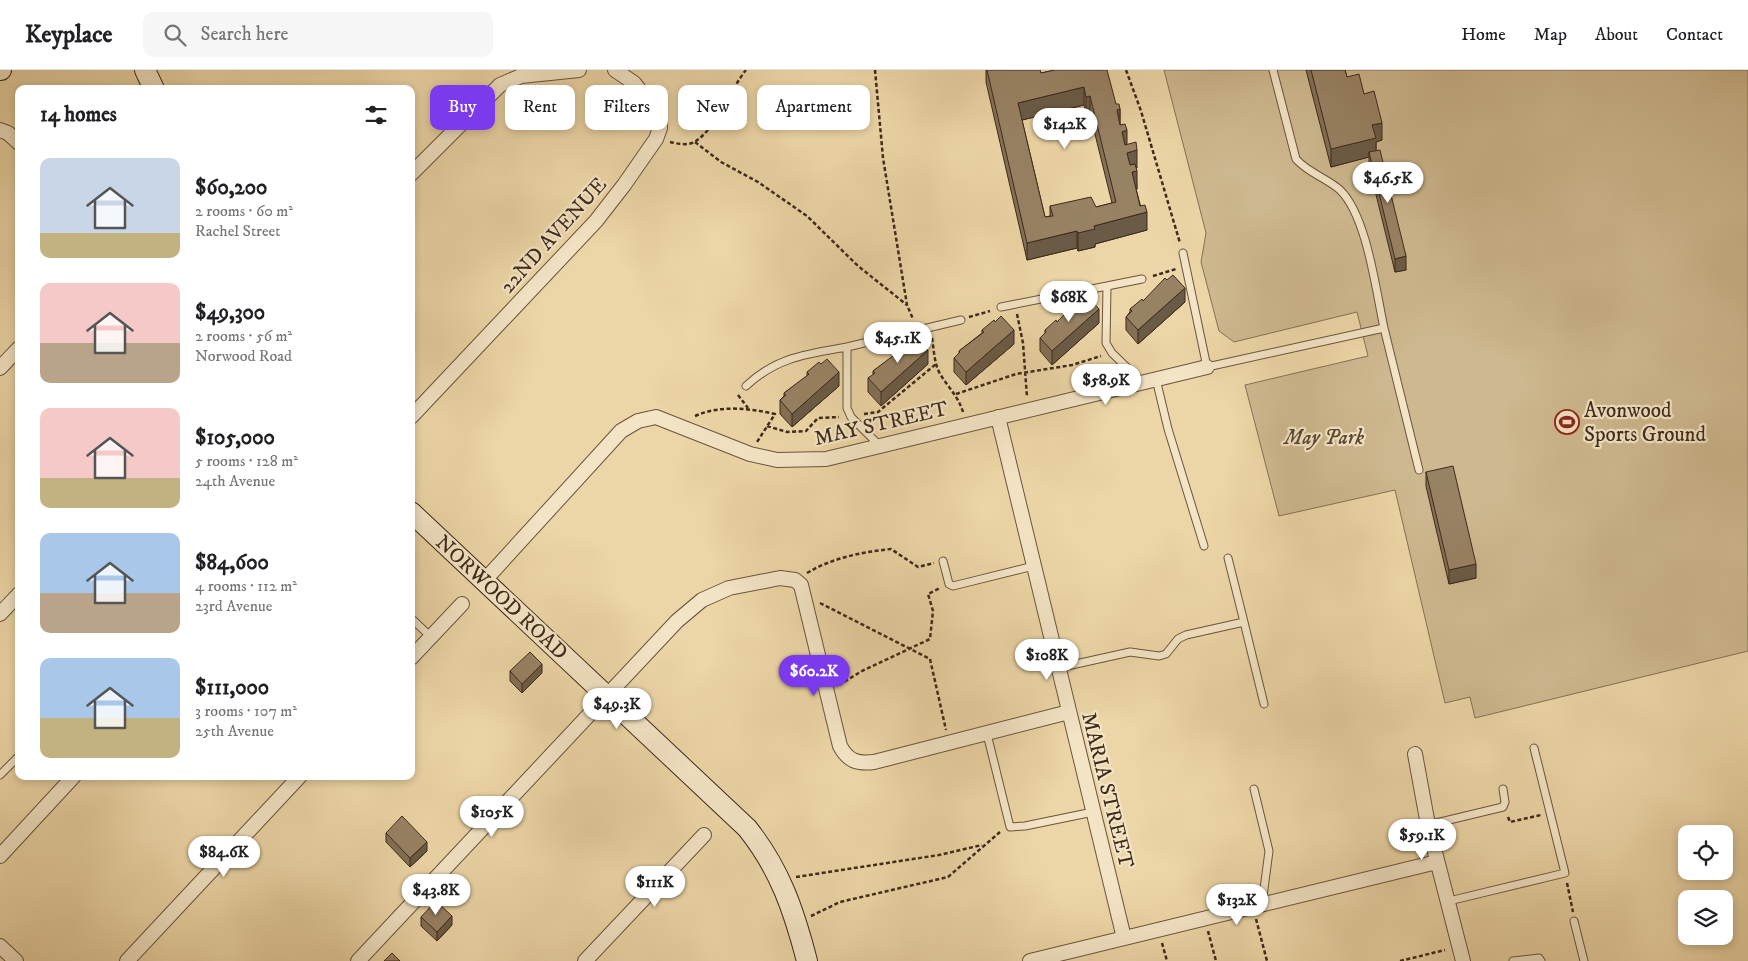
<!DOCTYPE html>
<meta charset="utf-8">
<style>
:root{--surface:#fff;--page:#f6f6f6;--text:#202124;--muted:#757577;--line:#e0e0e0;--accent:#7c3aed}
body{margin:0;font-family:"IM FELL DW Pica",serif;background:var(--page);color:var(--text);height:100vh;display:flex;flex-direction:column;font-size:19px;white-space:nowrap}
*{box-sizing:border-box;margin:0}
p{font-size:16px;color:var(--muted)}
.icon{flex:none;width:28px;height:28px;fill:none;stroke:currentColor;stroke-width:2;stroke-linecap:round;stroke-linejoin:round}
.map{position:relative;flex:1;overflow:hidden}
.drawer{position:absolute;left:15px;top:15px;width:400px;height:695px;display:flex;flex-direction:column;background:var(--surface);border-radius:10px;box-shadow:0 2px 8px #0003}
.drawer>*{flex:none}
.banner{position:absolute;left:430px;top:15px;width:475px;height:45px;display:flex;gap:10px}
.controls{position:absolute;left:1678px;top:755px;display:grid;gap:10px}
.controls a{display:grid;place-items:center;width:55px;height:55px;border-radius:10px;background:var(--surface);box-shadow:0 2px 8px #0003;font-size:25px}
.price{position:absolute;translate:-50% -42px;padding:0 11px;border-radius:18px;background:#fff;color:#222;font-size:16px;line-height:32px;filter:drop-shadow(0 1px 2px #0008)}
.price::after{content:'';position:absolute;left:50%;top:30px;width:15px;height:11px;margin-left:-8px;background:inherit;clip-path:polygon(0 0,100% 0,50% 100%)}
.price.active{background:var(--accent);color:#fff}
ul{padding:0;list-style:none}
li{display:flex;align-items:center;gap:15px;height:125px;padding:0 25px}
li span{display:grid;place-items:center;flex:none;width:140px;height:100px;border-radius:10px;color:#555}
li>.icon{margin-inline-start:auto}
span .icon{width:60px;height:60px;fill:#fffc;stroke-width:1}
li b{font-size:21px}
h2{display:flex;justify-content:space-between;align-items:center;height:60px;padding:0 25px;font-size:21px}
.pill{padding:0 18px;border-radius:10px;background:var(--surface);box-shadow:0 2px 8px #0003;font-size:18px;line-height:45px}
.pill.active{background:var(--accent);color:#fff}
header{display:flex;align-items:center;gap:30px;box-sizing:border-box;height:70px;padding:0 25px;background:var(--surface);border-bottom:1px solid var(--line)}
header strong{font-size:24px}
nav{display:flex;gap:28px;margin-inline-start:auto;font-size:18px}
.search{width:350px;height:45px;background:var(--page);display:flex;align-items:center;gap:12px;box-sizing:border-box;padding:0 18px;border-radius:10px;color:var(--muted);font-size:19px}
.map>svg:first-child{display:block}
</style>
<header>
<strong>Keyplace</strong>
<div class="search"><svg class="icon" aria-label="search" viewBox="0 0 24 24"><circle cx="10" cy="10" r="6"/><path d="M15 15l6 6"/></svg>Search here</div>
<nav><a>Home</a><a>Map</a><a>About</a><a>Contact</a></nav>
</header>
<div class="map">
<svg width="1748" height="891" viewBox="0 0 1748 891">
<rect width="100%" height="100%" fill="#ecd5a6"/>
<filter id="stains"><feTurbulence type="fractalNoise" baseFrequency=".004" numOctaves="4"/><feColorMatrix values="0 0 0 0 .2 0 0 0 0 .09 0 0 0 0 .02 0 0 0 .5 -.17"/></filter>
<radialGradient id="worn" r=".72"><stop offset=".6" stop-color="#630" stop-opacity="0"/><stop offset="1" stop-color="#630" stop-opacity=".3"/></radialGradient>
<path fill="#ceb88f" stroke="#867056" d="M1164,0H1748V581L1475,648L1470,627L1445,633L1395,420L1279,446L1245,315L1368,286L1357,242L1234,272L1219,261L1201,192L1206,163Z"/>
<g fill="none" stroke-linecap="round" stroke-linejoin="round">
<defs>
<path id="lane" d="M1183,183L1207,297L1384,258C1376,221 1367,146 1340,120C1327,108 1308,103 1296,89L1273,0
M1107,216L1142,209
M1001,237L1107,216L1106,273L1112,283L1142,312
M1384,258L1419,400
M1156,309L1168,359L1204,476
M746,316C777,287 807,284 847,277
M879,375L851,347L847,338V277L961,250
M943,491L949,514L953,516L1034,496
M411,548L431,567
M1244,552L1264,634
M1058,598L1130,582L1159,586L1166,584L1178,569L1186,565L1244,552L1228,488
M987,664L1010,757L1025,756L1093,742
M0,705L19,686
M1254,719L1269,781L1262,834
M1428,755L1503,737L1505,732L1503,719
M1449,831L1565,803L1534,678
M1574,851L1584,891
M1513,891L1539,888L1541,891"/>
<path id="street" d="M0,60L8,63L19,73
M411,104L500,15L521,6L579,0
M0,298L19,278
M411,347L596,151L624,115L656,69L660,58L659,45L634,13L615,0
M998,347L1124,868
M484,511L621,361L638,351L656,347L750,384L777,390L826,389L1207,297
M0,544L19,524
M411,588L462,534
M1415,684L1428,755L1463,891
M0,786L74,706
M0,876L16,891
M127,891L300,706
M358,891L677,551L702,530L729,518L780,508L795,510L801,515L840,676C848,691 857,694 874,692L1069,642
M585,891L704,765
M1030,891L1437,792"/>
<path id="secondary" d="M0,0H1
M145,0L154,19
M411,442L747,758C780,799 794,841 807,891"/>
</defs>
<use href="#lane" stroke="#6a543e" stroke-width="9"/>
<use href="#street" stroke="#6a543e" stroke-width="16"/>
<use href="#secondary" stroke="#3e291c" stroke-width="22"/>
<path stroke="#3e291c" stroke-width="2.5" stroke-dasharray="4 2.5" stroke-linecap="butt" d="M875,0L883,88L907,235L913,249
M1126,0L1141,41L1180,173
M670,72C678,74 689,76 696,71C719,55 729,21 746,0
M695,72L721,92L758,112L807,146L858,196L907,235
M1153,206L1176,199
M1017,244L1023,273L1027,327
M969,247L990,241
M932,268C934,280 934,293 940,304C948,317 958,326 963,342
M956,324L1016,304L1072,295L1101,286
M738,325L748,338
M864,344L878,342L936,294
M695,346C720,335 748,338 775,344L757,372
M767,356L787,362L806,361L818,348L839,347
M807,503C832,488 862,482 891,479L918,497L934,493
M820,533L930,589L946,660
M839,615L862,601L930,569L933,541L928,524L940,518
M1508,747L1510,752L1541,745
M796,807L939,785L982,775
M1567,813L1573,842
M811,846L840,832L948,807L1000,762
M1256,849L1267,891
M1208,861L1216,891
M1162,873L1167,891
M1400,891L1445,880"/>
<use href="#lane" stroke="#f3e4c5" stroke-width="7"/>
<use href="#street" stroke="#f3e4c5" stroke-width="14"/>
<use href="#secondary" stroke="#f3e4c5" stroke-width="20"/>
</g>
<path fill="#837056" stroke="#3e291c" fill-rule="evenodd" d="M986,0H1040L1041,3L1055,0L1116,34L1120,39V55L1127,75L1137,98H1136L1137,119H1136L1147,160L1095,174V177L1078,181L1077,178L1027,190L986,12ZM1084,35L1086,45L1090,44L1112,133L1096,137L1050,136V146L1045,147L1022,50Z
M1306,0H1345L1347,7L1364,24L1382,70L1376,72V81L1406,200L1395,202L1369,96V87L1331,97Z
M1143,231L1185,232L1138,274L1126,260V247L1130,242V239Z
M1099,253L1052,295L1040,281V268L1045,264V260Z
M982,260L1014,274L966,315L954,302V288L959,284V281L982,263Z
M896,280L928,294L881,336L868,322V308L873,305V301L896,284Z
M821,294L839,316L792,357L780,344V330L784,326V323L807,306V302Z
M1426,402L1476,508L1449,514L1426,416Z
M510,601L542,603L522,623L510,611Z
M386,763L427,781L410,797L386,772Z
M421,847L452,855L437,871L421,856Z"/>
<path fill="#6a5b46" stroke="#3e291c" d="M1084,17V35L1018,51V33Z
M1090,26V44L1086,45V27Z
M1120,39V57L1117,40Z
M1382,53V70L1376,72V86L1369,82V87L1331,97V79L1372,55Z
M1127,60V78L1122,79V62Z
M1137,80V98L1127,100V83Z
M1137,101V119L1132,120V102Z
M1147,142V160L1095,174V177L1078,181V163L1094,156Z
M1077,161V178L1027,190V173Z
M1406,186V200L1395,202V189Z
M1185,218V232L1138,274V260Z
M1099,239V253L1052,295V281Z
M1014,260V274L966,315V302Z
M928,280V294L881,336V322Z
M839,302V316L792,357V344Z
M1476,494V508L1449,514V500Z
M542,594V603L522,623V614Z
M427,772V781L410,797V788Z
M452,846V855L437,871V862Z"/>
<path fill="#988264" stroke="#3e291c" fill-rule="evenodd" d="M987,0H1040L1041,3L1055,0H1107L1116,34H1119L1120,39L1117,40L1120,55L1125,54L1127,60L1122,62L1125,75L1136,72L1137,80L1127,83L1130,95L1135,94L1137,101L1132,102L1140,136L1145,135L1147,142L1094,156L1095,159L1078,163L1077,161L1027,173ZM1084,17L1086,27L1090,26L1116,132L1096,137L1091,127L1050,136L1053,146L1045,147L1018,33Z
M1311,0H1345L1347,7L1359,4L1364,24L1374,21L1382,53L1372,55L1376,68L1331,79Z
M1380,80L1406,186L1395,189L1369,82Z
M1173,205L1185,218L1138,260L1126,247L1132,241L1130,239L1142,229L1143,231L1165,208L1167,210Z
M1087,226L1099,239L1052,281L1040,268L1046,262L1045,260L1056,250L1057,252L1079,229L1081,231Z
M1001,246L1014,260L966,302L954,288L960,282L959,281L984,262L982,260L994,250L995,252Z
M916,267L928,280L881,322L868,308L875,303L873,301L898,282L896,280L908,270L910,272Z
M827,289L839,302L792,344L780,330L786,325L784,323L809,304L807,302L819,292L821,294Z
M1453,396L1476,494L1449,500L1426,402Z
M530,582L542,594L522,614L510,601Z
M402,746L427,772L410,788L386,763Z
M436,831L452,846L437,862L421,847Z
M392,883L400,891H384Z"/>
<defs>
<symbol id="stadium-ring" viewBox="-11 -11 22 22"><circle r="9.5" fill="#f3e4c5" stroke="#8f2418" stroke-width="1.5"/><path d="M0-5a6.5 5 0 1 0 0 10a6.5 5 0 1 0 0-10ZM-3.5-1.8h7v3.6h-7Z" fill="#8f2418"/></symbol>
</defs>
<g fill-rule="evenodd">
<use href="#stadium-ring" x="1553" y="338" width="28" height="28"/>
</g>
<g text-anchor="middle" stroke-width="4.5" stroke-linejoin="round" paint-order="stroke">
<g font-size="21" fill="#3e291c" stroke="#f3e4c5">
<text transform="translate(553 165) rotate(-48)" y="7">22ND AVENUE</text>
<text transform="translate(881 353) rotate(-13)" y="7">MAY STREET</text>
<text transform="translate(502 527) rotate(43)" y="7">NORWOOD ROAD</text>
<text transform="translate(1108 720) rotate(76)" y="7">MARIA STREET</text>
</g>
<g font-size="21" fill="#3e291c" stroke="#f3e4c5" text-anchor="start">
<text x="1584" y="347">Avonwood<tspan x="1584" dy="24">Sports Ground</tspan></text>
</g>
<g font-size="21" font-style="italic" fill="#5b4633" stroke="#f3e4c5">
<text x="1324" y="374">May Park</text>
</g>
</g>
<rect width="100%" height="100%" filter="url(#stains)"/>
<rect width="100%" height="100%" fill="url(#worn)"/>
</svg>
<div class="controls">
<a><svg class="icon" aria-label="locate" viewBox="0 0 24 24"><circle cx="12" cy="12" r="6"/><path d="M12 2v4M12 18v4M2 12h4M18 12h4"/></svg></a>
<a><svg class="icon" aria-label="layers" viewBox="0 0 24 24"><path d="M12 4l9 5-9 5-9-5zM3 14l9 5 9-5"/></svg></a>
</div>
<b class="price" style="left:1065px;top:80px">$142K</b>
<b class="price" style="left:1388px;top:134px">$46.5K</b>
<b class="price" style="left:1069px;top:253px">$68K</b>
<b class="price" style="left:898px;top:294px">$45.1K</b>
<b class="price" style="left:1106px;top:336px">$58.9K</b>
<b class="price" style="left:1047px;top:611px">$108K</b>
<b class="price active" style="left:814px;top:627px">$60.2K</b>
<b class="price" style="left:617px;top:660px">$49.3K</b>
<b class="price" style="left:492px;top:768px">$105K</b>
<b class="price" style="left:1422px;top:791px">$59.1K</b>
<b class="price" style="left:224px;top:808px">$84.6K</b>
<b class="price" style="left:655px;top:838px">$111K</b>
<b class="price" style="left:436px;top:846px">$43.8K</b>
<b class="price" style="left:1237px;top:856px">$132K</b>
<div class="banner">
<a class="pill active">Buy</a>
<a class="pill">Rent</a>
<a class="pill">Filters</a>
<a class="pill">New</a>
<a class="pill">Apartment</a>
</div>
<section class="drawer">
<h2>14 homes<svg class="icon" aria-label="filters" viewBox="0 0 24 24"><path d="M4 7h16M4 17h16"/><circle cx="9" cy="7" r="2"/><circle cx="15" cy="17" r="2"/></svg></h2>
<ul>
<li><span style="background:linear-gradient(#c9d6e8 75%,#c2b280 0)"><svg class="icon" aria-label="home" viewBox="0 0 24 24"><path d="M3 11l9-7 9 7M6 9v11h12V9"/></svg></span><div><b>$60,200</b><p>2 rooms · 60 m²</p><p>Rachel Street</p></div></li>
<li><span style="background:linear-gradient(#f6c9c9 60%,#b9a48a 0)"><svg class="icon" aria-label="home" viewBox="0 0 24 24"><path d="M3 11l9-7 9 7M6 9v11h12V9"/></svg></span><div><b>$49,300</b><p>2 rooms · 56 m²</p><p>Norwood Road</p></div></li>
<li><span style="background:linear-gradient(#f6c9c9 70%,#c2b280 0)"><svg class="icon" aria-label="home" viewBox="0 0 24 24"><path d="M3 11l9-7 9 7M6 9v11h12V9"/></svg></span><div><b>$105,000</b><p>5 rooms · 128 m²</p><p>24th Avenue</p></div></li>
<li><span style="background:linear-gradient(#a9c7e8 60%,#b9a48a 0)"><svg class="icon" aria-label="home" viewBox="0 0 24 24"><path d="M3 11l9-7 9 7M6 9v11h12V9"/></svg></span><div><b>$84,600</b><p>4 rooms · 112 m²</p><p>23rd Avenue</p></div></li>
<li><span style="background:linear-gradient(#a9c7e8 60%,#c2b280 0)"><svg class="icon" aria-label="home" viewBox="0 0 24 24"><path d="M3 11l9-7 9 7M6 9v11h12V9"/></svg></span><div><b>$111,000</b><p>3 rooms · 107 m²</p><p>25th Avenue</p></div></li>
</ul>
</section>
</div>
